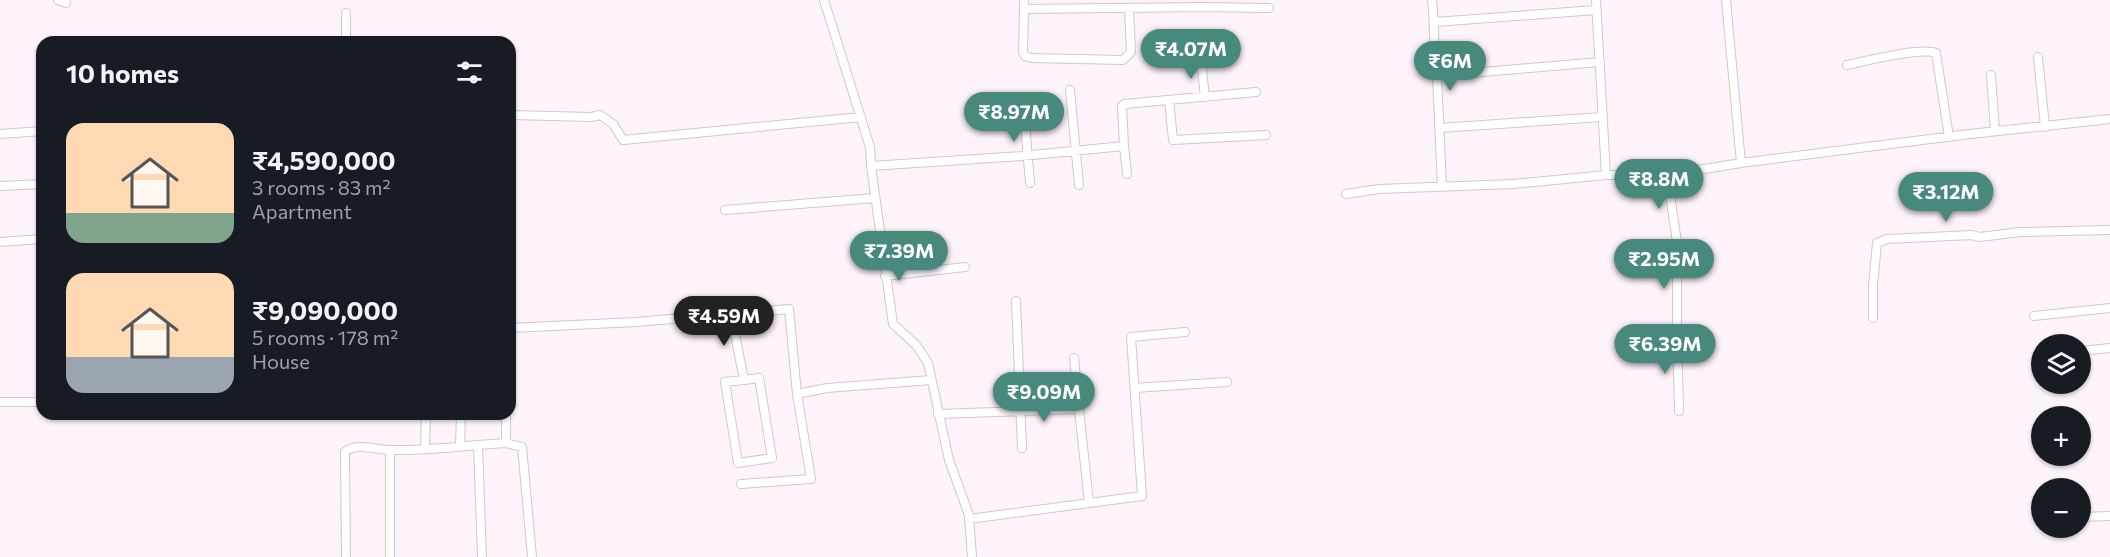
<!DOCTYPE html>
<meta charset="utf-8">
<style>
:root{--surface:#171b24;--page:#242831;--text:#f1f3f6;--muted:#9ea1a6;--accent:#478a7d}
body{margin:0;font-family:Commissioner,sans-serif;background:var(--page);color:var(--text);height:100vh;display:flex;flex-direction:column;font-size:22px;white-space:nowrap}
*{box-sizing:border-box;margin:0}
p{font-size:20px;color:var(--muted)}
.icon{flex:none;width:33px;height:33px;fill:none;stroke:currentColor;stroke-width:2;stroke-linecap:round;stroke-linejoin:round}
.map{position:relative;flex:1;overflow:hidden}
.panel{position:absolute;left:36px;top:36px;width:480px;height:384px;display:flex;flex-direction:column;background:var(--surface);border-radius:18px;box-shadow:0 2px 4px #0004}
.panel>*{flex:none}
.tools{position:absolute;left:2031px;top:334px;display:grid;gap:12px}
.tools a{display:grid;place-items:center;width:60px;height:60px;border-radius:50%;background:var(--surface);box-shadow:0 2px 4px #0004;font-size:30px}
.price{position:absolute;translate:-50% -51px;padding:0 14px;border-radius:21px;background:var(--accent);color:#fff;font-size:20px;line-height:39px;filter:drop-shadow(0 2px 3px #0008)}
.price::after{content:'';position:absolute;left:50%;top:36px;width:18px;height:14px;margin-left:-9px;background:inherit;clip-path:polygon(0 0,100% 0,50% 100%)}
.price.active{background:#222;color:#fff}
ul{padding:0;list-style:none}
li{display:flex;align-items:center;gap:18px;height:150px;padding:0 30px}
li span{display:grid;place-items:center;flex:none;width:168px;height:120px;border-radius:18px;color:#555}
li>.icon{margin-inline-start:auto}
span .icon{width:72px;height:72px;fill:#fffc;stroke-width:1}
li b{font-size:26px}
h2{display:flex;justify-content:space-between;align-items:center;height:72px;padding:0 30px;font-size:26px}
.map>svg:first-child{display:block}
</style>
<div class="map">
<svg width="2110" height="557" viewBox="0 0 2110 557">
<rect width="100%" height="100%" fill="#fef3fa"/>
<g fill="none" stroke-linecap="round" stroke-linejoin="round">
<defs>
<path id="minor" d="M58,0L66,3
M824,0L870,147L871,166L893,324L916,345L928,363L949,460L969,515L972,557
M1024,0V9L1204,7L1269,8
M1432,0C1435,25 1433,51 1437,76L1442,186
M1596,0L1606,175
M1726,0L1741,163L1970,134L2110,119
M1024,9L1023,52L1025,56L1031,58L1123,60L1131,52L1129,8
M1435,22L1596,10
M346,42V13
M2038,57L2045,127
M1201,61L1205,97
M1847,65C1866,61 1920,47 1936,53L1949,137
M1991,75L1995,131
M1437,76L1600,62
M1070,90L1079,185
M1023,100L1030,183
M1169,100L1173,140L1266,135
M510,115L591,117L600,115L613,124L623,140L861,117
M1439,128L1602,117
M0,134L42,131
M1124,146L1127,174
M871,166L1022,156L1124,146L1122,106L1124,104L1256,92
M1667,175L1677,242V338L1679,411
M0,186L42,184
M1346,194L1379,189L1513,184L1606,175H1667L1741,163
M725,210L875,198
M0,242L42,239
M885,276L965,267
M1016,301L1022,448
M731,314L744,380L725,382L738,463L772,458L759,378L744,380
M2034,316L2110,308
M1873,318V286L1877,243L1887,239L1972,235L1980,237L2020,232L2110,230
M510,328L636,322L789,309L797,394L811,479L741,484
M2080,351L2110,348
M1074,358L1079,409
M1134,388L1227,382
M797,394L827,388L931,380
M0,402H42
M938,414L1079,409L1089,503
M506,443V414
M478,445L482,557
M460,446L461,414
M425,448L426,414
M390,450V557
M2080,517L2110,516
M969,519L1142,496L1131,337L1185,332
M346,557L345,452C356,442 377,450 390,450C428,451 468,445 506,443L522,447L532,557"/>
</defs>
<use href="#minor" stroke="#d3c6ce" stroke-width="10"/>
<use href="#minor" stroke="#fff" stroke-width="8"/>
</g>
</svg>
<div class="tools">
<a><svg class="icon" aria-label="layers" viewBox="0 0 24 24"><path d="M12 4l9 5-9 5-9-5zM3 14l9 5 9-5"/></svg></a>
<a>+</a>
<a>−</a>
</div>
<b class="price" style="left:1191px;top:80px">₹4.07M</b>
<b class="price" style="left:1450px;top:92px">₹6M</b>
<b class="price" style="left:1014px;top:143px">₹8.97M</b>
<b class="price" style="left:1659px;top:210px">₹8.8M</b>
<b class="price" style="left:1946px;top:223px">₹3.12M</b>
<b class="price" style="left:899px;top:282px">₹7.39M</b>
<b class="price" style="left:1664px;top:290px">₹2.95M</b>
<b class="price active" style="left:724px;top:347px">₹4.59M</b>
<b class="price" style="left:1665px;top:375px">₹6.39M</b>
<b class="price" style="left:1044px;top:423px">₹9.09M</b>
<section class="panel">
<h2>10 homes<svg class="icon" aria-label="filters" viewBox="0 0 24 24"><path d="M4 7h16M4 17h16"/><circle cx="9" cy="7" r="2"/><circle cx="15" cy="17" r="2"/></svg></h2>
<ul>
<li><span style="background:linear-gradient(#ffd9b3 75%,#7fa58c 0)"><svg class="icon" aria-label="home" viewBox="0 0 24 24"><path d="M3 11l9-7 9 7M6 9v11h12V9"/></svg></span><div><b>₹4,590,000</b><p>3 rooms · 83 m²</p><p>Apartment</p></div></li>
<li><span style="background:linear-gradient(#ffd9b3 70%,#9aa5b1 0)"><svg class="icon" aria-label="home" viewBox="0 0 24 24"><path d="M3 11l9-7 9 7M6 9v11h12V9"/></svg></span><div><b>₹9,090,000</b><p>5 rooms · 178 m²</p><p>House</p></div></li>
</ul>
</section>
</div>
